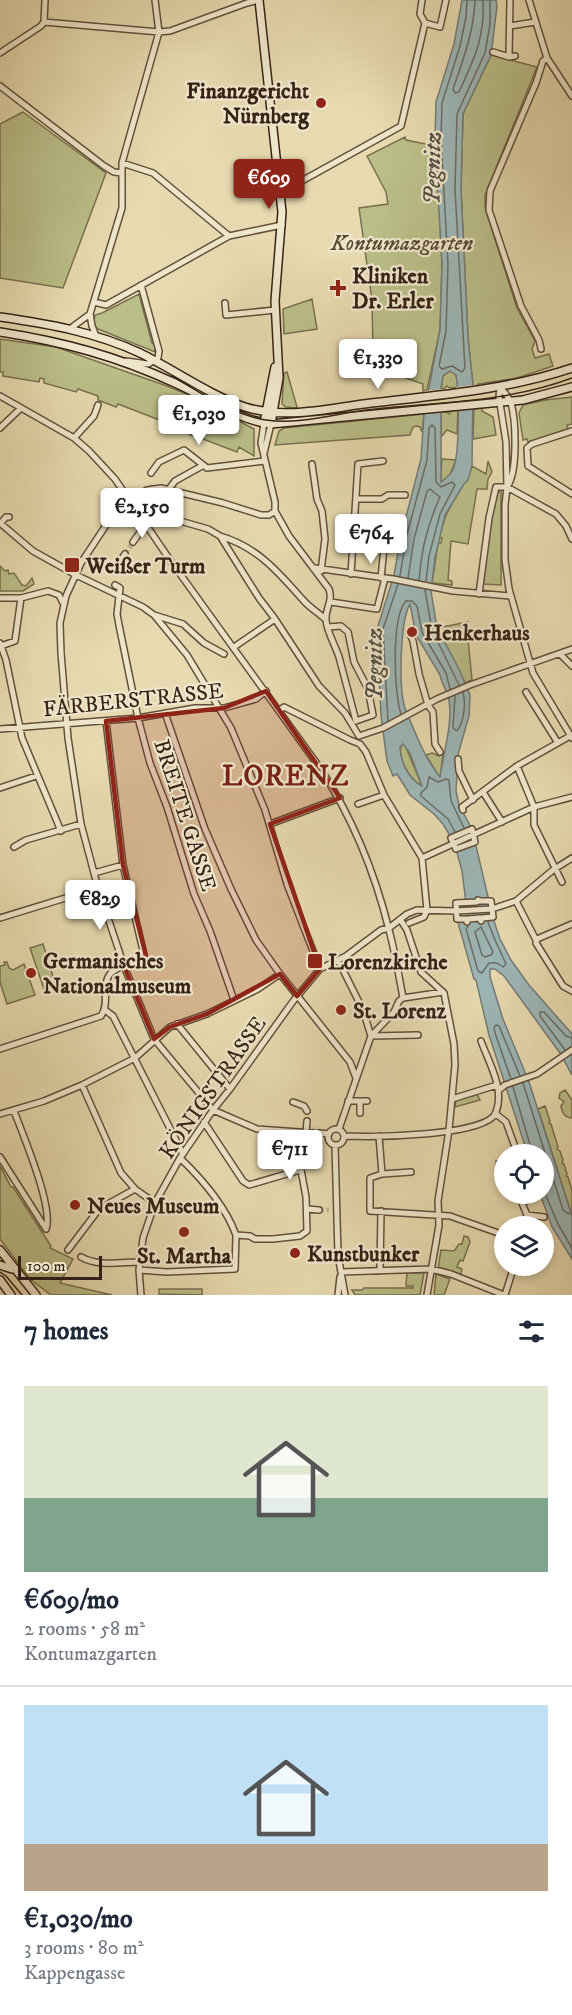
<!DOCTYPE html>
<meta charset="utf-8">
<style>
:root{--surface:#fff;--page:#f6f6f7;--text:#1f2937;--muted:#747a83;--line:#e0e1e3;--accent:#8f2418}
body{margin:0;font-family:"IM FELL DW Pica",serif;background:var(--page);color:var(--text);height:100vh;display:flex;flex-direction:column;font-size:22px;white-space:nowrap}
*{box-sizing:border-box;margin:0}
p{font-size:20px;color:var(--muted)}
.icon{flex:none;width:33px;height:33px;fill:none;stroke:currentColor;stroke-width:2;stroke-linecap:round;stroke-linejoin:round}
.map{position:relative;height:1295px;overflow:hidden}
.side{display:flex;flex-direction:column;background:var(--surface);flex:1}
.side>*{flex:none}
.fabs{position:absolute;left:494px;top:1144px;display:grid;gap:12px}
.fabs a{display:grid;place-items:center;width:60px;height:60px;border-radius:50%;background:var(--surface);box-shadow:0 3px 9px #0003;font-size:30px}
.scale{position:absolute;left:18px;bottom:15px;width:84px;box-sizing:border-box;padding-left:6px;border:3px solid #362216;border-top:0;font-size:16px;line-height:21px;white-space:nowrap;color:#362216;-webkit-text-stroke:4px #efe7cc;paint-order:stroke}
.price{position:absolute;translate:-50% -51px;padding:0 14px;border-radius:6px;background:#fff;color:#222;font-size:20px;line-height:39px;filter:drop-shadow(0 2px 3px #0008)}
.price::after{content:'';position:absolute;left:50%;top:36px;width:18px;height:14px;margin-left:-9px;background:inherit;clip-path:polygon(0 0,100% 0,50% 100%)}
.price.selected{background:var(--accent);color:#fff}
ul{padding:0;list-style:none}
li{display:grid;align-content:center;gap:12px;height:318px;padding:0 24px}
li+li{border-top:2px solid var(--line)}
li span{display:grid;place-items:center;height:186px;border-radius:0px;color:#555}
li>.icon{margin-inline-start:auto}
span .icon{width:108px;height:108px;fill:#fffc;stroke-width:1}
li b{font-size:26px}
h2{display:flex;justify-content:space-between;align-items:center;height:72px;padding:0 24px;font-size:26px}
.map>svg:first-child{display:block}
</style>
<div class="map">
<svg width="572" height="1295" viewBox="0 0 572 1295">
<rect width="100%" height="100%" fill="#e7dab0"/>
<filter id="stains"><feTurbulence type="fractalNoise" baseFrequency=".00333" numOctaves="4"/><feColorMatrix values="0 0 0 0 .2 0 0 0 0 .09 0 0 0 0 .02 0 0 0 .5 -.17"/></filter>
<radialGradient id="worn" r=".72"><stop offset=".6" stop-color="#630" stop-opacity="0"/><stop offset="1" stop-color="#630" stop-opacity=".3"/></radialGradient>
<path fill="#babe88" stroke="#78704f" stroke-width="1.5" d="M491,55L537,67L485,195V208L517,308L535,341L532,349L535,358L549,354L553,366L517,378L473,385L468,338L461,189L463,114Z
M23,112L106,173L63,288L0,278V124Z
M405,137L406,140L436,146L442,264L440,330L427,390L423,391V384L406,378L412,360L411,352L373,354L372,300L359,208L388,204L386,192L367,156Z
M139,294L152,343L155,345V352L98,329L93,324L95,315L102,313Z
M312,299L317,329L284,334L283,309Z
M0,339L56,347L167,386L189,395L254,429V456L239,447L237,452L203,439L204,435L198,433L197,437L161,424L162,421L118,404L116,407L98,400V396L78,389L76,392L44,383V379L40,378L39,382L3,376V372H0Z
M450,371L456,375L459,387L450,388L447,386L445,388L441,389L443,376Z
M287,372L297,407L296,408L286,407L282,404L284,373Z
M572,397V424L567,425L568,429L528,442L527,439L523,440L519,413L523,405L545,400Z
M482,408V411L493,417L496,435L473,439L474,409Z
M458,410L457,434L447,430L441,437V412H446L449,414L451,411Z
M424,414L422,432L420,427L416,426L413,427L410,435L275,445L279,431L284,428Z
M442,459L456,460L449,477L440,483Z
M488,461L492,472L488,479L487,489H477L468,544L451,541L448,580L452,581V585L432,583L438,543H441L442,538H439L446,515L472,466L486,474Z
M498,491L501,492V585L482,584L491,518Z
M0,566L5,571L8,570L9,574L14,573L22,585L26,586L32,578L34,584L23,591H0Z
M468,622V639L472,680L465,683L437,628Z
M402,744L405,745L422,786C410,780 396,757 402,744Z
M432,753L439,756L440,753L443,754L440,778L426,755Z
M43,944L56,986L44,989L30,948Z
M4,962H7L9,968L13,970L24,964L35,995L7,1004L0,982V966L5,965Z
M565,1090L572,1100V1118C565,1118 562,1113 561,1106L564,1102L559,1098L560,1093Z
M477,1094L480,1100L455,1107L456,1100Z
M545,1106L550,1121L549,1123L551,1124L558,1147L557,1149L560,1151L563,1160L562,1163L564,1164L567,1174L566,1176L568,1177L572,1190V1216L538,1109Z
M504,1160V1184L499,1185L496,1161Z
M0,1166L11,1187H13L51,1246L50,1248L73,1259L60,1283L112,1295H51L30,1279L0,1239Z
M464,1236L468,1237L470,1242L463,1261L460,1260L457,1267L462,1269L460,1276L438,1269L441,1250L454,1251L459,1244H462Z
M407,1273H424L420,1295H355L352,1290H362L364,1288H413V1286H406Z
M436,1274L450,1279L444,1295H434Z
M159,1289H202V1295L159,1294Z"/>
<path fill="#9db7b7" stroke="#747b77" stroke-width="1.5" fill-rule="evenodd" d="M462,0H496L497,6L491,55L463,114L461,189L468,338L473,385L472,466L468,480L464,484L445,515L435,558L431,591L437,628L459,669L470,695L469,716L458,754L456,791L459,805L472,829L493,918L500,939L511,960L529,985L572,1034V1075L560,1053L504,976L495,969H490V977L503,1019L529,1082L572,1216V1259L552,1227L540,1194H543V1155H528L489,1035L476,980L474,979L457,919H468L462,871L456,849L449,834L443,824L434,814L410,795L397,774L393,776L387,761L381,716L377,629L394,575L401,536L421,459L424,414L440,330L442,264L435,139L436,102L454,44ZM450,371L456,375C459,391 460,455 453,469C451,475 446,478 441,482V389L443,376ZM410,604L416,635L440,675C441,683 448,692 449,701C453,723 443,755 440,777C425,759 415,732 406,711C398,691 400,621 410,604ZM403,744L410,753L422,786C409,780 400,761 400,747Z"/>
<path fill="#e7dab0" d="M476,381L477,408L455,411L456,387L474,385Z
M444,389V412L422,414L424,391Z"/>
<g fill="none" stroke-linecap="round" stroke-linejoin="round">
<path stroke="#6a6c66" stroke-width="1.5" d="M467,0L466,17L460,46L442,103L441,138L448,264L446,331L439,366L442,369L452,366L462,372L465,368L455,189L457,114L485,53L490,24V0
M475,0C474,31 463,60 453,89L455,93L459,92C474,59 485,38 483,0
M400,576L406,538L427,460L429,428L432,425L435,428L436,482L441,487L452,482L455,485L440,514L429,556L426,581
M408,578L414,539L427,491L430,489L440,497C428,523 421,551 419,580
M425,590L432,630L459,685
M455,696L453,728L457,731C464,722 466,704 463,692
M401,714C394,694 391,617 406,601H412L417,606L422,632L446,673L450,689
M388,721L383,629L398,584
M455,832L448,819L421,796V793L427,787L429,777L438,782L446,779L449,780L451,801L464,828
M468,926L466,929L478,971L482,973L489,963H497L503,967L506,964L495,940L488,922
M481,927L493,952L491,955L485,957L482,955L475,932Z
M565,1050L540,1016V1012H544L566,1036L572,1038
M511,1079L495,1033L494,1027L496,1025L499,1026L520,1076
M523,1083L563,1210L567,1213L572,1214
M513,1087L533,1155
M543,1189L558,1224L572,1248"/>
<path stroke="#c4b591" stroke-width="5" stroke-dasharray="5 2.5" stroke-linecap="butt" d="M125,554L133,542
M319,1210H329"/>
<defs>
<path id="street" d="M422,0L420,14L425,23
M529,0L547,58L572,96
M44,22L159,32L170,31L247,3L259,0
M510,26L535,22
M493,52L509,57L515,56
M0,53L41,26L44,22L45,0
M509,57L510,0
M0,86L104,166L114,172L122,173
M122,163L153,173L229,236
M280,193L401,126L425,23L440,27L446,0
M94,302L106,305L229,236L282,225
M225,303L226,315L275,310
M71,328L90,314
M96,336L92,326L90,314L122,208V163L159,32L155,0
M541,349L539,340L521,306L489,210L490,191L536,83L543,61L547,58
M126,361L148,364L158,358L159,351L141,285
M500,387L499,397L506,442L507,487L505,505V560L509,589L533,673L572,738
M500,387C504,392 509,397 511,403C516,421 518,472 507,487
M0,396L74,438L89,451L115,479L170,560L320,768C352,817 375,873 389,930C395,952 399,976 403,998
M264,423L261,443L275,502V511L289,536L329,589C333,601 326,607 326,618C325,628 336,647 339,657L356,721L373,715L368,689L354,662L348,632L341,626L328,627
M0,428L21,408
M572,431L532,444L527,448L528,466L572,494
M74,438L94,416L98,405
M264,453L271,424
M312,464L317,499L322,511L325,539L321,571
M151,473L159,462L184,450L207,468L264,461
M152,489L149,505L157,518
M169,489L175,481L202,466
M357,499H382L388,495H405
M275,511L269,515H261L223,503L161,488L147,490L118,507L81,563L66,596L60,623L61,653L68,738L81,824L98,888L124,966L154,1039L213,1110L257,1129L313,1133
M0,523L33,551L76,575L143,607L154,615L183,624L204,643L224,654
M1,523L6,517H9
M220,536C258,547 279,573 304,601C310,608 319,613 325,619
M133,542L146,524L163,516L208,529L220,536L259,598L275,619L319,686L345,713L359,736
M119,563L125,554
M315,568L393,579L453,591L511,596
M351,574L358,464L383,461
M381,578L385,537L390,530
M115,585L120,588L117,614L119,625L138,718L150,763L167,807L194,894L210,931L234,1000
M479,594L489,518L496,487H507L556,514L566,526L572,539
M0,598H21L48,591L59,595L63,603
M331,602L377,609L385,578
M154,615L187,655L231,728L265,810L287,884L320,969
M409,632L413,641L419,674L428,705L433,712L435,744L440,752
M0,643L6,660L22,738L61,831
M1,646L15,641L21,598
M234,647L275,619
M560,654L572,666
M526,692L558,743
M280,710L284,707L350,740L360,744L366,752L384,795L422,858L427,910L424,917L409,923
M165,713L205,829L231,889L256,940L280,974L350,1062L356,1078
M0,729L138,718L195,708H224L256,699L266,691
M359,736L383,728L437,699L470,685L572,649
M458,759L459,771L473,800
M517,766L534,807V825L562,882
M0,788L36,776
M483,792L502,822
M358,804L384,795
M463,810L462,807L517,766L572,735
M270,824L340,798
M472,829L475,842L456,849L451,838Z
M14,847L26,840L81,824
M422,858L534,807L572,797
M94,873L123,865
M478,900L480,901H491L493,917L482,918L481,921L480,918L468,919L467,922L466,919H457L456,903L477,902Z
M516,901L536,940
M0,918L98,888
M400,919L407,930L421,972L444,993L454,1044L455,1065L449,1130L438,1201L439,1225L427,1295
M572,924L537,939L536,943L563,986L572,991
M338,960L363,1010L371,1036
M403,998L443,992
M105,1010L113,1016L183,1154
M177,1024L230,1089
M371,1036L418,1035
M0,1049L101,1016C110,1004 101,985 110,974C118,965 135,963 144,955L123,865L106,721
M82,1085L121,1173L135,1189L155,1203
M499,1090L505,1085L537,1074L572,1050
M452,1099L497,1085
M348,1101H367
M360,1101V1113
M293,1102L304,1106L307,1111
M14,1111C23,1135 54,1208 46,1229
M0,1114L44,1101L82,1085L135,1058L170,1027L207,1014L258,989L280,974
M496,1114L506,1122L518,1155
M204,1122L243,1181L249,1185L300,1170
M339,1129L371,1036L394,1012L399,1001L403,998
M328 1137a8 8 0 1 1 16 0a8 8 0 1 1-16 0Z
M306,1133L307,1121
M319,1133L329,1134
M344,1136C369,1137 488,1137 496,1112C505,1089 489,1063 481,1041
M379,1136L382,1174L370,1178V1211L450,1216L504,1235
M335,1145L338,1255L345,1295
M0,1157L46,1229
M180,1158C203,1180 225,1205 236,1235
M382,1174L411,1172
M525,1194L526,1201
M522,1203L527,1215
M307,1209L319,1210
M524,1227L527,1215L544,1217
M236,1235L250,1236L255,1239H273L300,1236L307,1231L306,1197L294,1132
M68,1250L99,1209L135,1189
M81,1257C99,1267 121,1262 140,1262
M139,1270L167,1272L235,1269L236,1235
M380,1271L381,1211
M341,1272L431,1269L451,1274L504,1295
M141,1295L139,1270L143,1238L155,1203L180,1158L213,1110L230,1089L294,1000L320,969L346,956L381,930L389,928L407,914L417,910L456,911L492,909L516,901L553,870L572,858
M338,1295L340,1277
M505,1295L514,1266"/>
<path id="secondary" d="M259,0L282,212L275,301L279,378L271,424
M0,317C49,324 95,332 140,353C173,369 211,396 245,407C287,420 329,408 371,403C439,395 506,390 572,368
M0,332C64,342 116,356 175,383C207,397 236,420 271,424L523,400L572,387
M264,423L275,367
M0,1250L36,1295
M0,1265L12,1269
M0,1280L11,1295"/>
</defs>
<use href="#street" stroke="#62503c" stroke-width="8"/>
<use href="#secondary" stroke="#362216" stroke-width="10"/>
<use href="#street" stroke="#efe7cc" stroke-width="5"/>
<use href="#secondary" stroke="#efe7cc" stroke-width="7"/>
<path stroke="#362216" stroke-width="1.5" d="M172,376C201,393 233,415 266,420C299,425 334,414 366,410C435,402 506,403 572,378
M0,1272L6,1276L22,1295"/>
</g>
<path fill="#8f2418" fill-opacity="0.2" stroke="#8f2418" stroke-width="4.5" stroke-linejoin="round" d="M266,691L340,798L270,824L320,969L297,996L280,974L207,1014L170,1027L154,1039L124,966L146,956L123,865L106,721L224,708Z"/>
<g fill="#8f2418" stroke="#efe7cc" stroke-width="2">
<circle cx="321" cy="103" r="6"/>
<path d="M335 279h6v6h6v6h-6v6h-6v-6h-6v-6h6z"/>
<rect x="64" y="557" width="16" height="16" rx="3"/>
<circle cx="412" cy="632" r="6"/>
<rect x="307" y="953" width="16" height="16" rx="3"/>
<circle cx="31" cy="973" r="6"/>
<circle cx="341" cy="1010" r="6"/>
<circle cx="75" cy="1205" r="6"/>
<circle cx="184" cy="1232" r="6"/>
<circle cx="295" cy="1253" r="6"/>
</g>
<g text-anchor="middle" stroke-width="4.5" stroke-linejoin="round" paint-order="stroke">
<g font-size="22" font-weight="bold" fill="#362216" stroke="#efe7cc" text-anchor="start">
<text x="309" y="98" text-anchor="end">Finanzgericht<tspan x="309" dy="25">Nürnberg</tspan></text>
<text x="352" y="283">Kliniken<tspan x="352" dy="25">Dr. Erler</tspan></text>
<text x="86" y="573">Weißer Turm</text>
<text x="424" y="640">Henkerhaus</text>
<text x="43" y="968">Germanisches<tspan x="43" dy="25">Nationalmuseum</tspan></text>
<text x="328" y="969">Lorenzkirche</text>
<text x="353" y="1018">St. Lorenz</text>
<text x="87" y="1213">Neues Museum</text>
<text x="307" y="1261">Kunstbunker</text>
<text x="184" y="1263" text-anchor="middle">St. Martha</text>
</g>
<g font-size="22" font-style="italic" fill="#574932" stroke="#efe7cc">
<text x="402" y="250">Kontumazgarten</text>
</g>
<g font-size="22" fill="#362216" stroke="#efe7cc">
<text transform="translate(133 699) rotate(-6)" y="8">FÄRBERSTRASSE</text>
<text transform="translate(186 815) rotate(72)" y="8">BREITE GASSE</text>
<text transform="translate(212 1087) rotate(-55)" y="8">KÖNIGSTRASSE</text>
</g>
<g font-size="24" font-style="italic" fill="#554f46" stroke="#efe7cc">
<text transform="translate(432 168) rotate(-89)" y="8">Pegnitz</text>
<text transform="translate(374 664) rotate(-90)" y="8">Pegnitz</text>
</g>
<g font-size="28" font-weight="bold" letter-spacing="1.5" fill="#7a1f14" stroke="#efe7cc">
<text x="286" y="785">LORENZ</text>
</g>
</g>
<rect width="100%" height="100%" filter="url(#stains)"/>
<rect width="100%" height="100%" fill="url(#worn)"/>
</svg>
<div class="fabs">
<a><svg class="icon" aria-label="locate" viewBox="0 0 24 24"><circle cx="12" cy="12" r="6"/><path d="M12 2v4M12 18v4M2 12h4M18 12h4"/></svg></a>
<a><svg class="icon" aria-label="layers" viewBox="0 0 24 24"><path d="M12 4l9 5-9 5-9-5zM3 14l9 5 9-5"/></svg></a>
</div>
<div class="scale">100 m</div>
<b class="price selected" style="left:269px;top:210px">€609</b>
<b class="price" style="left:378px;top:390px">€1,330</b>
<b class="price" style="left:199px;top:446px">€1,030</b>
<b class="price" style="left:142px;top:539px">€2,150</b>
<b class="price" style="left:371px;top:565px">€764</b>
<b class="price" style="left:100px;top:931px">€829</b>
<b class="price" style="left:290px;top:1181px">€711</b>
</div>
<section class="side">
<h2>7 homes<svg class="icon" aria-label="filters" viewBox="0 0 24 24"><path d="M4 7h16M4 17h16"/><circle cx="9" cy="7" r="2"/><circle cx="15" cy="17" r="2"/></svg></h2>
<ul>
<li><span style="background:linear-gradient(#dfe7d0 60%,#7fa58c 0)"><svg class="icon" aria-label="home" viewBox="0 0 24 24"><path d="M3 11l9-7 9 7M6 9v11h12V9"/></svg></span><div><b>€609/mo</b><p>2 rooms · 58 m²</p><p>Kontumazgarten</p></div></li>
<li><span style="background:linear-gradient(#bfe0f5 75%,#b9a48a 0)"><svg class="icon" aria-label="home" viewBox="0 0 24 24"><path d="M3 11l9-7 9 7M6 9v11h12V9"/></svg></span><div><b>€1,030/mo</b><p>3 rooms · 80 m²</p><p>Kappengasse</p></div></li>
</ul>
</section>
